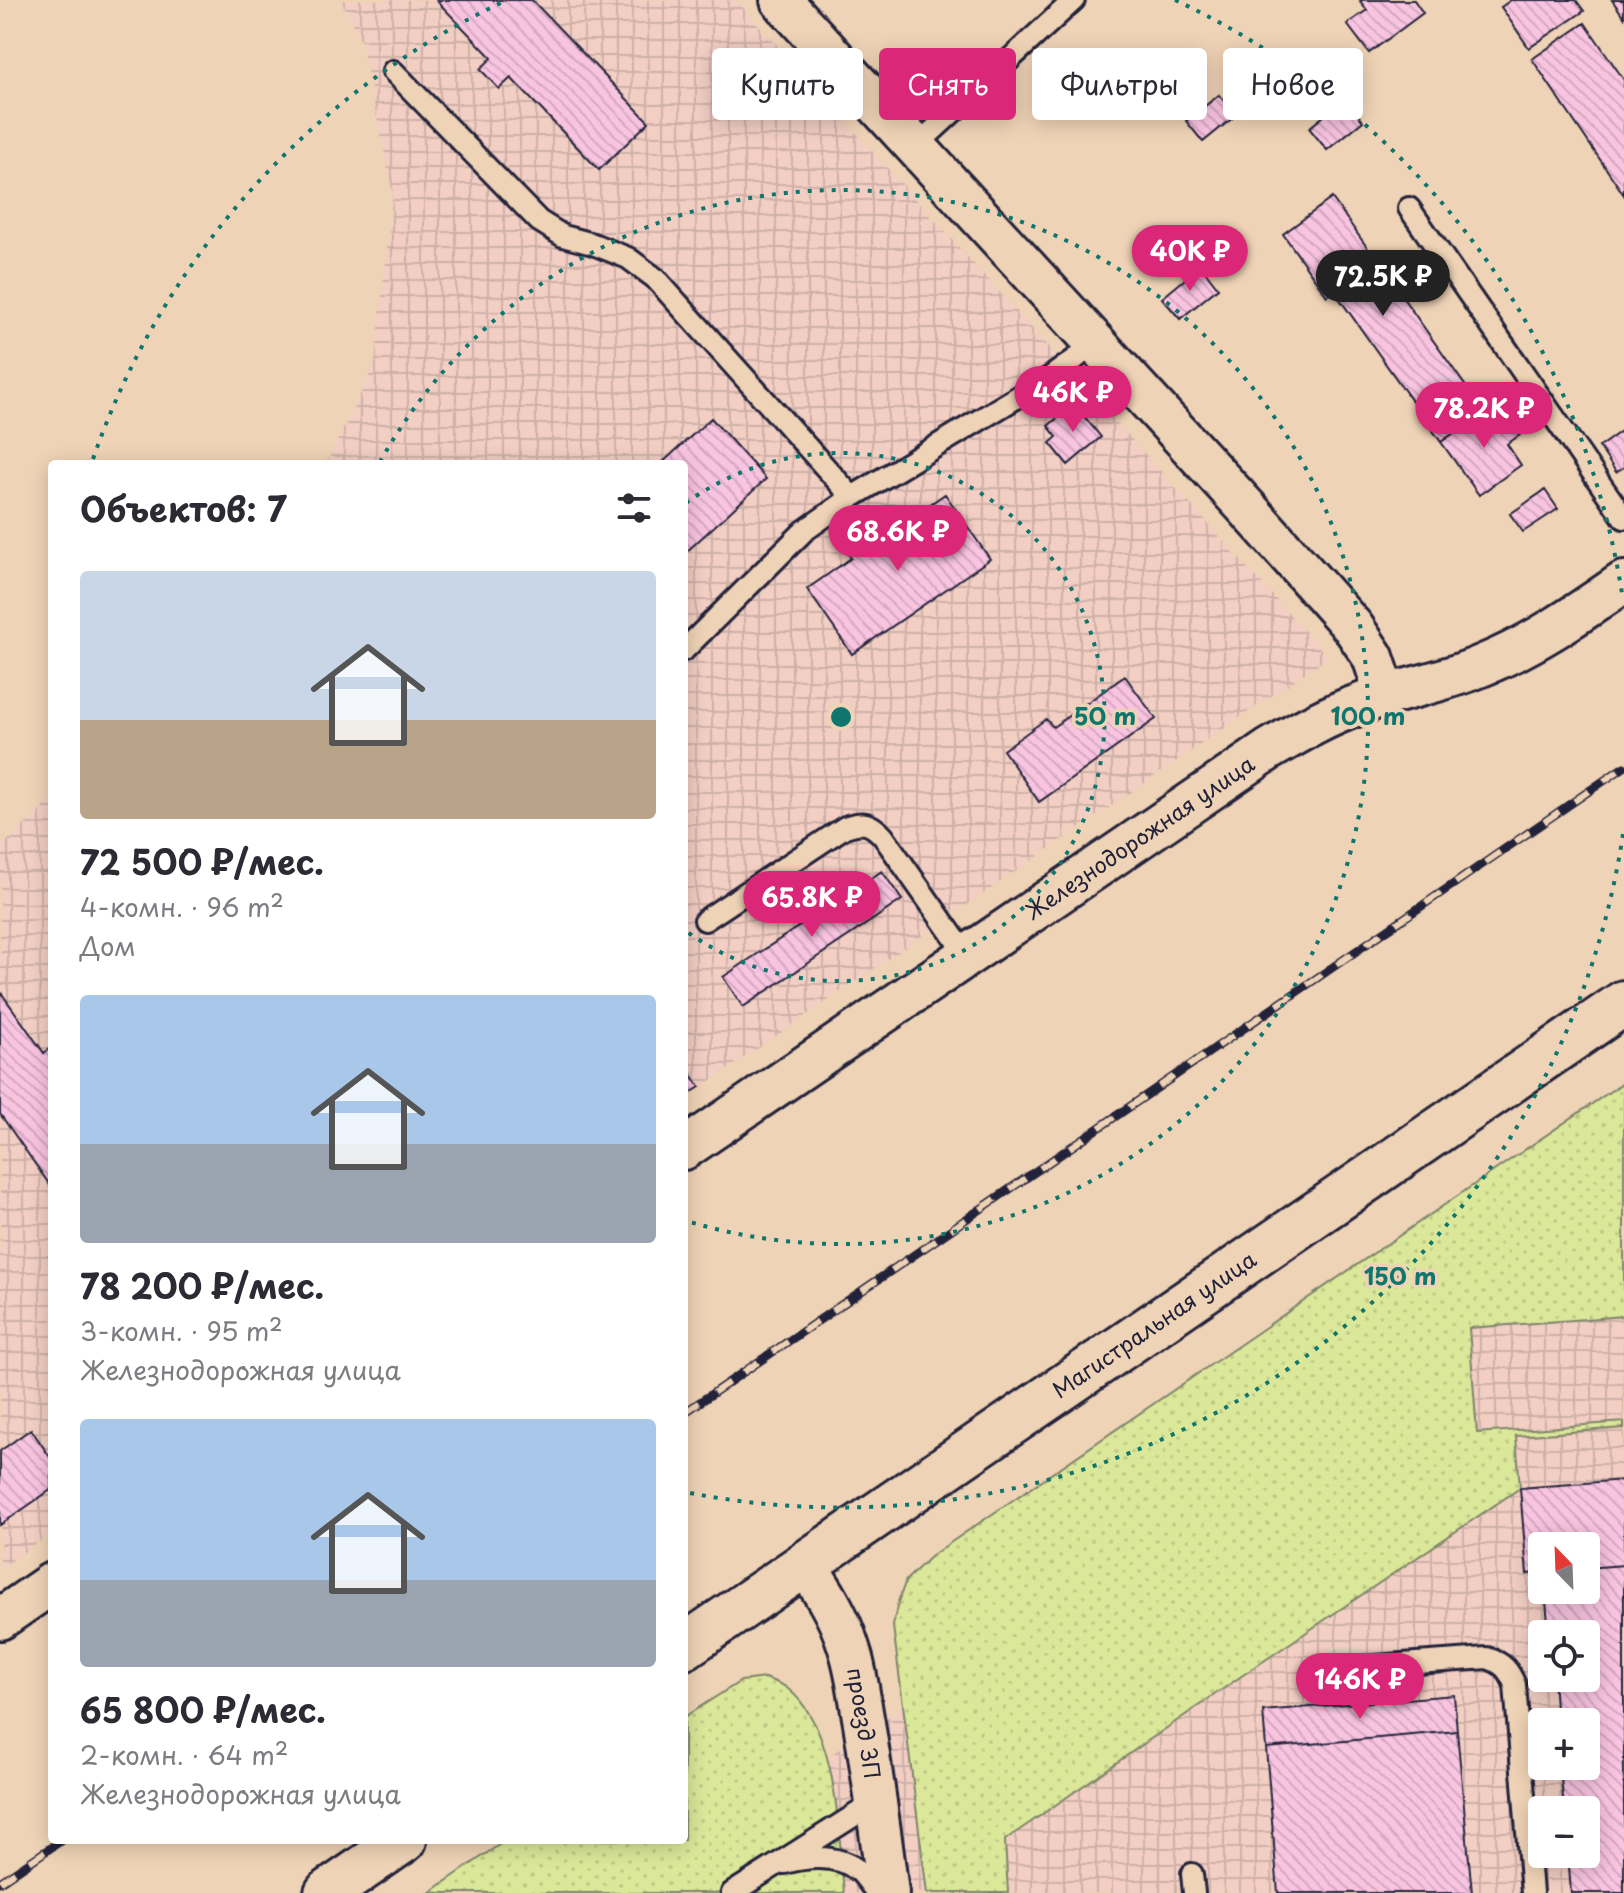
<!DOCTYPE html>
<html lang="ru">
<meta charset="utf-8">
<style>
:root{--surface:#fff;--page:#f7f7f7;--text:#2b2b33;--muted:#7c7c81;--accent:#db2777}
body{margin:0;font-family:"Playpen Sans",sans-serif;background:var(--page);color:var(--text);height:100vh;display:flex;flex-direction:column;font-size:30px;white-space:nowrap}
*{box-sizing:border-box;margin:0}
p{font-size:26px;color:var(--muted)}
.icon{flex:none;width:44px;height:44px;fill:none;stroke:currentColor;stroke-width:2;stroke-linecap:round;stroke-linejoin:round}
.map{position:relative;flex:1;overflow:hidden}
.details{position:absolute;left:48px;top:460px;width:640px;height:1384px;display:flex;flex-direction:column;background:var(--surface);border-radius:8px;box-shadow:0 4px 20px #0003}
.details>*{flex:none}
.guide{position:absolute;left:712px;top:48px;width:760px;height:72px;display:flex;gap:16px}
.needle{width:52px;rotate:337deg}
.buttons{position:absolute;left:1528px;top:1532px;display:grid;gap:16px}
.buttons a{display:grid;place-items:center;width:72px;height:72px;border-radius:8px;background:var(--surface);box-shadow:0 4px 20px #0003;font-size:40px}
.price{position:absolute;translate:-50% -68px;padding:0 18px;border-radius:28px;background:var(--accent);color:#fff;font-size:26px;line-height:52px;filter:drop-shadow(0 2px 4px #0008)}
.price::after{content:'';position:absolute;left:50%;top:48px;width:24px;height:18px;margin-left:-12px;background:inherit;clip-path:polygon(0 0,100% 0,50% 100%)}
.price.current{background:#222;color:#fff}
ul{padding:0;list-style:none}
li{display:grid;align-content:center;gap:16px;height:424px;padding:0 32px}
li span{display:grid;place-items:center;height:248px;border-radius:8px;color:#555}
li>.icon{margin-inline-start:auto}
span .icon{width:144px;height:144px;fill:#fffc;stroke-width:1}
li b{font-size:34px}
h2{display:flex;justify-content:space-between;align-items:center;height:96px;padding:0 32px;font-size:34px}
.chip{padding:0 28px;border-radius:8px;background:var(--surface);box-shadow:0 4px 20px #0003;font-size:28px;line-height:72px}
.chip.current{background:var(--accent);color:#fff}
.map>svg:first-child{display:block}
</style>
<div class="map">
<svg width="1624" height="1893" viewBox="0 0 1624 1893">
<defs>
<pattern id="industrial-grid" width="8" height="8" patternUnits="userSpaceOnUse" patternTransform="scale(2)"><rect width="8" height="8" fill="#f2cec3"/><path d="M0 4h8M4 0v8" fill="none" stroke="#cfb1a8"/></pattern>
<pattern id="grass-dots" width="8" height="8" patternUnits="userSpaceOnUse" patternTransform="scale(2)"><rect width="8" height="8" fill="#dbe799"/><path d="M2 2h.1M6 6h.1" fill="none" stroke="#bcc685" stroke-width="1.8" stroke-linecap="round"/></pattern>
<pattern id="building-back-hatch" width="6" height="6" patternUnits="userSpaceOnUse" patternTransform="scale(2)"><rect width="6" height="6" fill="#f9c4e0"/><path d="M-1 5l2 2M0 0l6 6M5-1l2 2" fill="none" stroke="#d5a8c1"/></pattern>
</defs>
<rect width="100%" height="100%" fill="#efd3b6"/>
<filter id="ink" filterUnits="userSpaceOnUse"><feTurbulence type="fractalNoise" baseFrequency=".0125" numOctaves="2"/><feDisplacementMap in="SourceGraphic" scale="16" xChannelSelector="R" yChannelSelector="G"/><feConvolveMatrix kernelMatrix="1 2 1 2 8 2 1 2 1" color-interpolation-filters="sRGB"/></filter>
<g filter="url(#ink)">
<path fill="url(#industrial-grid)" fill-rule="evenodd" d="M341,0H736L1328,657L684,1099V464H326L375,364L393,193L361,42Z
M52,800V1533L0,1568V848Z
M1624,1125V1893H621L1411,1372ZM1542,1546H1586V1590H1542ZM1542,1634H1586V1678H1542ZM1542,1722H1586V1766H1542ZM1542,1810H1586V1854H1542Z"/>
<path fill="url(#grass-dots)" stroke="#7e846a" stroke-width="2" d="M1624,1082V1316L1469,1328L1477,1433L1624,1422V1428L1516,1436L1520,1488L1243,1675L1005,1840L1008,1893H927L893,1626L898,1602L906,1580L931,1556Z
M765,1678C772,1681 781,1683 787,1688C839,1729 838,1832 844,1893H429L506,1840H684V1717L741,1681Z"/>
<path fill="url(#building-back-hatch)" stroke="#22223b" stroke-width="2" d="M436,0H532L649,122L599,170L511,78L499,89L480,69L492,58Z
M1362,0H1414L1423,13L1369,53L1347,24L1367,10L1360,1Z
M1511,0H1576L1584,11L1529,48L1501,7Z
M1612,0H1624V17Z
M1585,23L1624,80V195L1532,59Z
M1219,95L1235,116L1203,142L1186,121Z
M1345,99L1363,121L1327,150L1309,128Z
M1332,198L1484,412L1441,442L1334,291L1327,296L1283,234Z
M1201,266L1218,288L1180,319L1162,298Z
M1074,404L1101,437L1068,465L1050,443L1057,437L1048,426Z
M1501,408L1520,435L1507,444L1521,465L1479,495L1441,442L1484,412L1488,418Z
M711,418L766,479L684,554V464H661Z
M1624,429V467L1616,472L1599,447Z
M1545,490L1558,509L1523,532L1510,514Z
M945,494L990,559L852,654L807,589L851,558L845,549L865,536L871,545Z
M1125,676L1156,719L1039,802L1003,750L1046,719L1053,727Z
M882,871L902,900L743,1007L723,977Z
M0,991L44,1053L52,1047V1188L0,1114Z
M684,1063L700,1087L684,1097Z
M31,1429L52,1460V1489L0,1525V1451Z
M1624,1480V1565L1586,1568V1546H1542V1572L1527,1574L1520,1488Z
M1624,1565V1893H1571L1568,1854H1586V1810H1564L1560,1766H1586V1722H1556L1553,1678H1586V1634H1549L1545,1590H1586V1568Z
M1454,1695L1457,1731L1266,1748L1263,1711Z
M1457,1731L1472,1893H1278L1266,1748Z"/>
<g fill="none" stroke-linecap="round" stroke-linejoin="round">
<defs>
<path id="service" d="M393,71L539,221L563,236L593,244L628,258L655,278L852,497
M915,147L1074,0
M1409,208L1624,518
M684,650L804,531L852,497L1049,378L1074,360L1095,342
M705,920L845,827C863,821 870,822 883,836L967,956
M1332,1669L1487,1658C1503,1663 1509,1670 1515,1685L1532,1893
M785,1863C811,1856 839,1854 860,1872C866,1878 871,1886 877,1893
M1192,1874L1194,1893
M732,1893L877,1801"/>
<g id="minor">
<path d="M781,0L1246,507L1353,627L1373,657L1386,696"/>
<path id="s1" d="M684,1149L1270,749C1299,732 1327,716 1358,705C1398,689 1442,683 1481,666C1533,645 1578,614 1624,582"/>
<path id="s2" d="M805,1564C822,1589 839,1615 848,1645C857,1670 859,1697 864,1723C873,1780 881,1836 888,1893"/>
<path d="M0,1619L52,1583"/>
</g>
<g id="secondary">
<path id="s3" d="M684,1647L1624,1003"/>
<path d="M327,1893L404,1840"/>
</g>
</defs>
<use href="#service" stroke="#22223b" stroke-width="26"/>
<use href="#minor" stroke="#22223b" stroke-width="46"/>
<use href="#secondary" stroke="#22223b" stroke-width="50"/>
<use href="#service" stroke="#efd3b6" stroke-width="20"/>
<use href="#minor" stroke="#efd3b6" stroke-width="40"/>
<use href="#secondary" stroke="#efd3b6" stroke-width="44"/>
<defs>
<path id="rail" d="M684,1413L1624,767
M0,1882L62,1840"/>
</defs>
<use href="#rail" stroke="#22223b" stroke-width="9"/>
<use href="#rail" stroke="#efd3b6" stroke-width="6" stroke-dasharray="18" stroke-linecap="butt"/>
</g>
</g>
<g fill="none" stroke="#0f766e" stroke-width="4" stroke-dasharray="4 8">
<path d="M686 503A264 264 0 1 1 686 931"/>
<path d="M380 462A527 527 0 1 1 687 1221"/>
<path d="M1623 834A791 791 0 0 1 690 1493M52 772A791 791 0 0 1 52 662M93 459A791 791 0 0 1 507 0M1175 0A791 791 0 0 1 1623 600"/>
</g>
<g text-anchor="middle" stroke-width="7" stroke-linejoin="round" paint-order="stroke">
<g font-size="22" fill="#22223b" stroke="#efd3b6">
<text dy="8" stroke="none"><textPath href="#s1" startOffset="552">Железнодорожная улица</textPath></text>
<text dy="8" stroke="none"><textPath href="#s3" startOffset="570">Магистральная улица</textPath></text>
<text dy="8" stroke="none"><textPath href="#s2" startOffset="172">проезд 3П</textPath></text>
</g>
</g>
<circle cx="841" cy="717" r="12" fill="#0f766e" stroke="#efd3b6" stroke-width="4"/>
<g font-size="24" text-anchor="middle" font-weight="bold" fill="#0f766e" stroke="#efd3b6" stroke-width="7" stroke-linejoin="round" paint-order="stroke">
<text x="1105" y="725">50 m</text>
<text x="1368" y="725">100 m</text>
<text x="1400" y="1285">150 m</text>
</g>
</svg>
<div class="buttons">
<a><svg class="needle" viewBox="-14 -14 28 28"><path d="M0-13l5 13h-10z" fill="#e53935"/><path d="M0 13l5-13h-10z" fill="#7c7c81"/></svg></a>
<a><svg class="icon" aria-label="locate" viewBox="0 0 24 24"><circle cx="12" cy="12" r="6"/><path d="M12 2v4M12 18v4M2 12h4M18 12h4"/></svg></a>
<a>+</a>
<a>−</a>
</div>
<b class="price" style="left:1190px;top:293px">40K ₽</b>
<b class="price current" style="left:1383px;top:318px">72.5K ₽</b>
<b class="price" style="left:1073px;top:434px">46K ₽</b>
<b class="price" style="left:1484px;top:450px">78.2K ₽</b>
<b class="price" style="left:898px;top:573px">68.6K ₽</b>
<b class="price" style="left:812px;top:939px">65.8K ₽</b>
<b class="price" style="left:1360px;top:1721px">146K ₽</b>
<div class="guide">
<a class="chip">Купить</a>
<a class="chip current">Снять</a>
<a class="chip">Фильтры</a>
<a class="chip">Новое</a>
</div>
<section class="details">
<h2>Объектов: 7<svg class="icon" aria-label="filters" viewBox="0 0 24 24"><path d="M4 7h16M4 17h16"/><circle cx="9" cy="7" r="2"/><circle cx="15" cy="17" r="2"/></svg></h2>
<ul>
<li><span style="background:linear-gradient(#c9d6e8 60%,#b9a48a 0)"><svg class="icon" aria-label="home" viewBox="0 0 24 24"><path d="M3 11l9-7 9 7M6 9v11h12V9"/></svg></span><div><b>72 500 ₽/мес.</b><p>4-комн. · 96 m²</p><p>Дом</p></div></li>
<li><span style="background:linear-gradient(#a9c7e8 60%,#9aa5b1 0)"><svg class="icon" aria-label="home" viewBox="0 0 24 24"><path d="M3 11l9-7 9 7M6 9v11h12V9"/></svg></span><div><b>78 200 ₽/мес.</b><p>3-комн. · 95 m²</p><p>Железнодорожная улица</p></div></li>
<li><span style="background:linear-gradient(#a9c7e8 65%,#9aa5b1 0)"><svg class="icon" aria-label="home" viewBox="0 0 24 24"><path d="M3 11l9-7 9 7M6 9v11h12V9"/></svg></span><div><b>65 800 ₽/мес.</b><p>2-комн. · 64 m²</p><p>Железнодорожная улица</p></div></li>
</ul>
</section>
</div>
